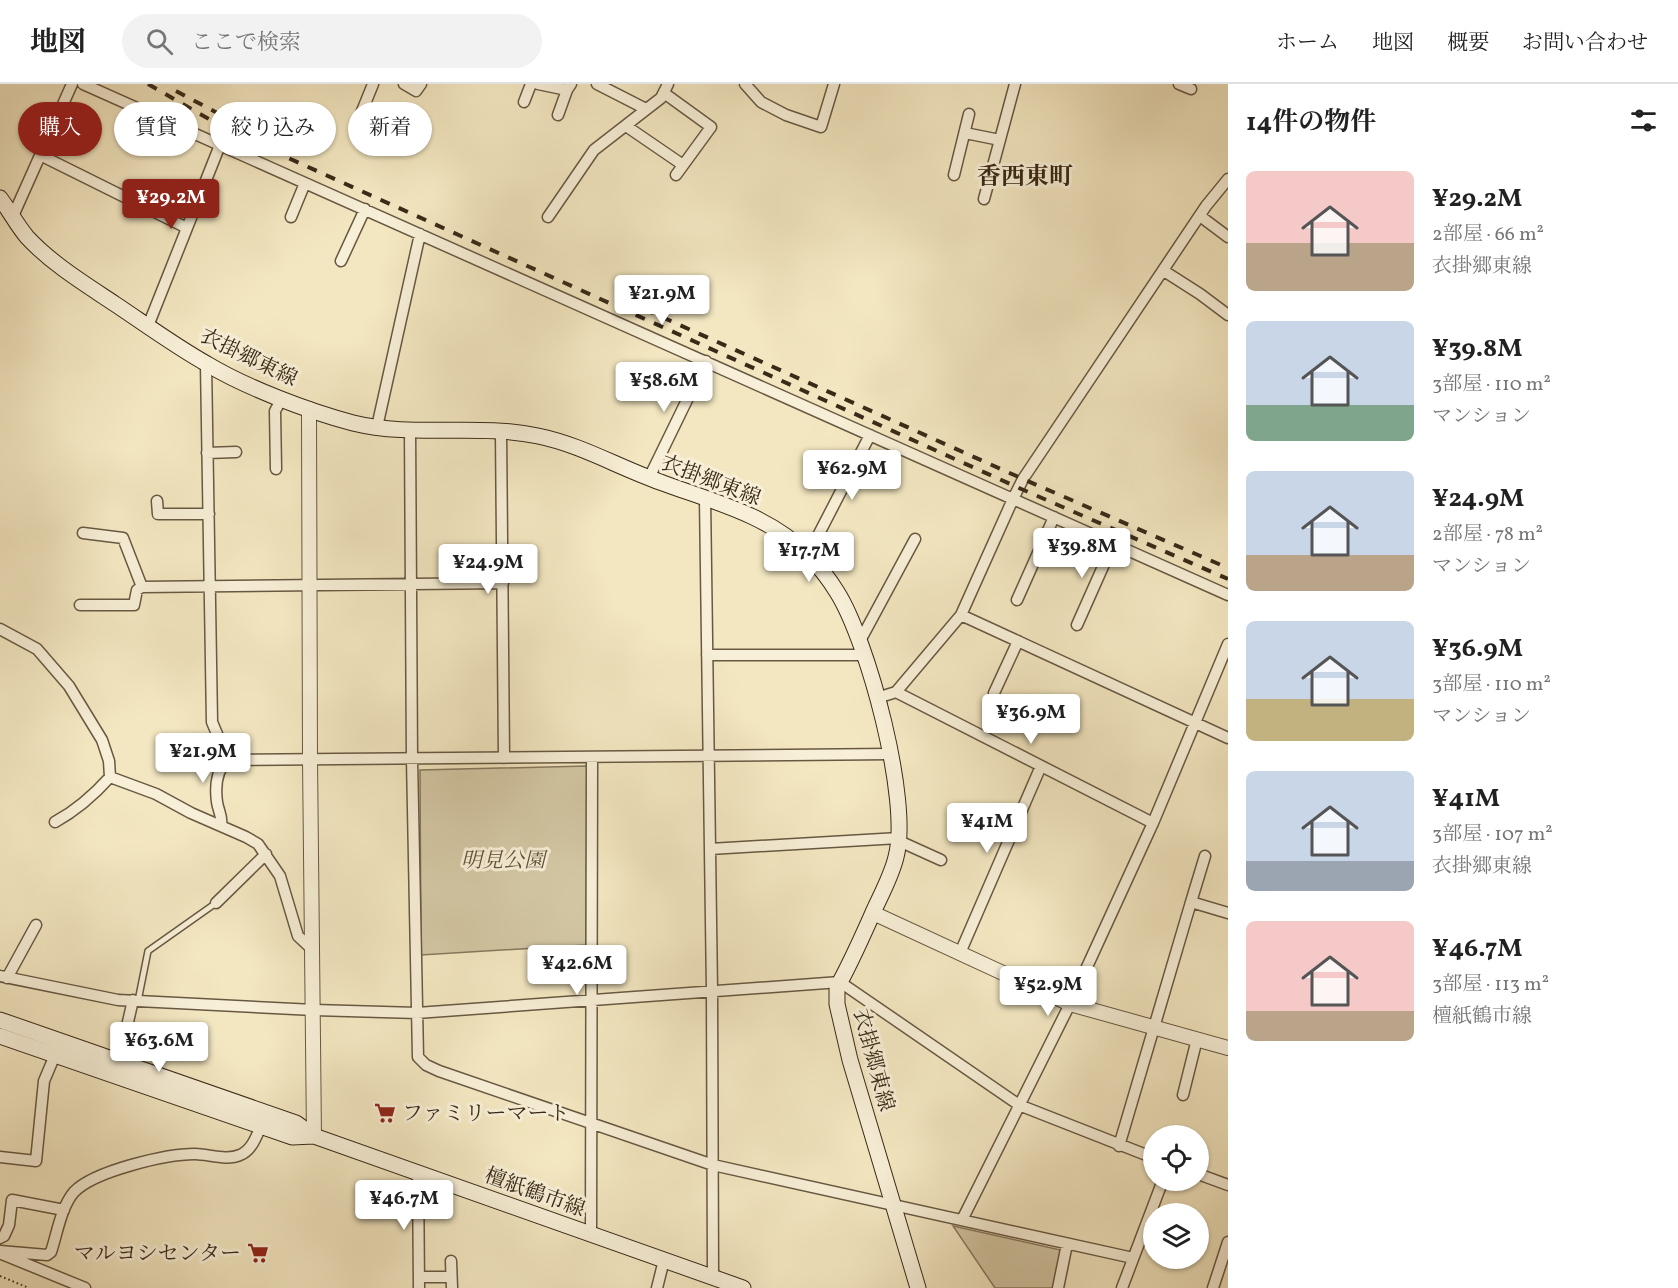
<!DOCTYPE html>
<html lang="ja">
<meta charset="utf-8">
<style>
:root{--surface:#fff;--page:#f2f2f2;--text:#222;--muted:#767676;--line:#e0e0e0;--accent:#8f2418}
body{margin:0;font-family:Vollkorn,"Noto Serif JP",serif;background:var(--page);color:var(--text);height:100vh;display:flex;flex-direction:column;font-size:22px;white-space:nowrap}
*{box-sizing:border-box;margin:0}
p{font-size:20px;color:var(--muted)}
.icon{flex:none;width:33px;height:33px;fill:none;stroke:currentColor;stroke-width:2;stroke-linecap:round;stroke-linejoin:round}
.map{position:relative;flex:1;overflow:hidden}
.drawer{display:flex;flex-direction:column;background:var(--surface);width:450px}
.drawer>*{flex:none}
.hud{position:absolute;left:18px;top:18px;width:570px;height:54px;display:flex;gap:12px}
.tools{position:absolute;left:1143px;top:1041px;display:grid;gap:12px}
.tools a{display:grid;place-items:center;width:66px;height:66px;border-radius:50%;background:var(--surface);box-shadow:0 2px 4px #0004;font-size:30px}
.price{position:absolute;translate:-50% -51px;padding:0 14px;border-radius:6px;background:#fff;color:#222;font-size:20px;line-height:39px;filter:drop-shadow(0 2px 3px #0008)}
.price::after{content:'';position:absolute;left:50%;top:36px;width:18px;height:14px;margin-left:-9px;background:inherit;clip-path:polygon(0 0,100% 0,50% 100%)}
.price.selected{background:var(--accent);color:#fff}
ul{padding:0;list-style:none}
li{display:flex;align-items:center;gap:18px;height:150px;padding:0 18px}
li span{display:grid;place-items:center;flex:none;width:168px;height:120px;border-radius:9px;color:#555}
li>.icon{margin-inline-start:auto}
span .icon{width:72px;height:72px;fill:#fffc;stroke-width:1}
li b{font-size:26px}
h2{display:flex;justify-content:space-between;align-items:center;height:72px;padding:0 18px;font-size:26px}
.tag{padding:0 21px;border-radius:27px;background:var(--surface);box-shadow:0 2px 4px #0004;font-size:21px;line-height:54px}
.tag.selected{background:var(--accent);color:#fff}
header{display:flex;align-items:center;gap:36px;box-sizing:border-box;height:84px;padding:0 30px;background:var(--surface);border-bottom:2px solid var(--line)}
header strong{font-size:28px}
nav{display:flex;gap:33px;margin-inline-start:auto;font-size:21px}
.search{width:420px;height:54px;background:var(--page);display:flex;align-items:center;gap:15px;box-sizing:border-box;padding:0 21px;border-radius:33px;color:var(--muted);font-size:22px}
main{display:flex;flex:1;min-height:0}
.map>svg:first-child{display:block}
</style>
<header>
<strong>地図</strong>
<div class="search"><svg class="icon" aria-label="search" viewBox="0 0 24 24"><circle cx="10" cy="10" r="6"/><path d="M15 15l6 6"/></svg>ここで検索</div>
<nav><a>ホーム</a><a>地図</a><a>概要</a><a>お問い合わせ</a></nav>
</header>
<main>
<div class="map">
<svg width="1228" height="1204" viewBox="0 0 1228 1204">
<rect width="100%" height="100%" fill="#f3e7c1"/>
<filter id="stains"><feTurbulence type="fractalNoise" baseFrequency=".00333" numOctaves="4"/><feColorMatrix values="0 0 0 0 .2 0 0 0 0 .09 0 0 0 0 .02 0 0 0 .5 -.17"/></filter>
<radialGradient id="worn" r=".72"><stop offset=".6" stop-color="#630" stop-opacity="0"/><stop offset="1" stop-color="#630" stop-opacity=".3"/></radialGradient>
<path fill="#d3c7a4" stroke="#86785e" stroke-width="1.5" d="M587,682L586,861L421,871L420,686Z
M953,1142L1065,1167L1056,1204H995Z"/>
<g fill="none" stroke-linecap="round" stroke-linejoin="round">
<defs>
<path id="service" d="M138,917L148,867L216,819"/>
<path id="minor" d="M83,0L1228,511
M404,0L416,7L421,0
M538,0L567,6
M597,0L646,25
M745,0L761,18L786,31L821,43L834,0
M1179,0L1191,5
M664,9L711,43L676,91
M524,18L531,0
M558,31L567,6L571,0
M358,37L373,0
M626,42L683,81
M965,49L1000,56
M40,71L187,144
M954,91L969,30
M984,115L1015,0
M13,132L72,0
M1200,132L1228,153
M291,133L305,99
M548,133L594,66L661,14L668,0
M341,177L365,125
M1164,187L1200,210L1228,231
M148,242L220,61
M206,280L212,638L228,676L891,670
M377,343L420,150
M410,346L412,675L418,973L426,981L439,987L713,1081L1133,1174
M501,348L504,674
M207,369L236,368
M276,385L275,327L282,314
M649,394L706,277
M705,414L712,907L713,1194
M157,417L158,430H209
M83,449L123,454L142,503
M808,471L870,351
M1017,516L1054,433
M80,521H134L137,506L142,503L503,499
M961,531L1228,654
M1077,541L1113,460
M0,545L37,565L69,602L102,656L109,677L110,693L156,710L191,729L246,753L258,760L280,792L298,852L313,866
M860,557L915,455
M707,571H863
M896,608L1153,739
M994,609L1018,557
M877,614L896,608L961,531L1013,415L1023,395L1206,122L1228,95
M55,738C77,726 93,712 110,693
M221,742C223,733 218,726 217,718C215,703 216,686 228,676
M899,757L941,776
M710,765L899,754
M1191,818L1205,772
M216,819L266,770
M960,869L1041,682
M0,892L118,916L314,926L417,929L840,898L1019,1021L1154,1074
M7,894L36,841
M119,977L133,916
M1183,1011L1197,955
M1119,1062L1191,818L1228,829
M0,1073L36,1077L44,997L55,971
M418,1089L419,1204
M1198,1090L1228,1101
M962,1136L1070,920L1153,739L1228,560
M591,1150L592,673
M0,1154L4,1152L9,1141L12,1116L64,1126
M0,1167L47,1171L51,1168C57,1150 61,1123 74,1108C94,1087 166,1070 195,1070C208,1070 227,1077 240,1071C252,1066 256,1053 261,1042
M2,1170L85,1204
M451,1177L452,1204
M419,1193H451
M657,1204L664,1176
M1058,1204L1067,1160
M1122,1204L1163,1096
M1213,1204L1228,1158"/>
<path id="tertiary" d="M309,325L310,675L314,1052
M873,829L1070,920L1228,964"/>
<path id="secondary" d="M0,114C9,126 17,141 27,153C52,180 85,200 115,220C145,240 175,262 207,280C247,304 308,327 353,339C414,354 477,339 538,352C577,360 611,379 647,393C701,415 765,427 807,470C818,481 829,495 837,508C868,557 911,717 896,773C892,790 883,807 875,824C864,849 853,874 840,898L837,905V920L850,976L918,1204
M0,936L296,1039L314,1052L743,1204
M0,952L292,1053L314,1052"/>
</defs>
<use href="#service" stroke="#685842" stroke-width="8"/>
<use href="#minor" stroke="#685842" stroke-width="13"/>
<use href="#tertiary" stroke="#685842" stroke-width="16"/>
<use href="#secondary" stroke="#392917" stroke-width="17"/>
<path stroke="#392917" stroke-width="2" stroke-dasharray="1.5 3" stroke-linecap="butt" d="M0,1192L29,1204"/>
<use href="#service" stroke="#f7efd7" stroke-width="5"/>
<use href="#minor" stroke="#f7efd7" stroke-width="10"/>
<use href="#tertiary" stroke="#f7efd7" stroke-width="14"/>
<use href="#secondary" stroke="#f7efd7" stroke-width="15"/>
<path stroke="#392917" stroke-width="4" stroke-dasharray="10 10" stroke-linecap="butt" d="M148,0L235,50L1019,404L1228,495
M176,7L238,40L278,59
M644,225L1023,395L1228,484"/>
</g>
<defs>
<symbol id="supermarket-bare" viewBox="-9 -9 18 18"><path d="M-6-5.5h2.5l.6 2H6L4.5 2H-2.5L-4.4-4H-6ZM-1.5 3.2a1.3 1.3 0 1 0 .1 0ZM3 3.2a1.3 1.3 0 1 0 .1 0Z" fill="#8f2418" stroke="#f7efd7" stroke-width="2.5" paint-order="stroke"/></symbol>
</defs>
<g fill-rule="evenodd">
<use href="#supermarket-bare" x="370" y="1014" width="30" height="30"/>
<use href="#supermarket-bare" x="243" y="1154" width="30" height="30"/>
</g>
<g text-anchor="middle" stroke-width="6" stroke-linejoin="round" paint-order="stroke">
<g font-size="21" fill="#392917" stroke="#f7efd7">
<text transform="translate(249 273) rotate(26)" y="7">衣掛郷東線</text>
<text transform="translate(711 396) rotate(21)" y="7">衣掛郷東線</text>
<text transform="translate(874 976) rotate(75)" y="7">衣掛郷東線</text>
<text transform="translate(535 1108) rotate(20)" y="7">檀紙鶴市線</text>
</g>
<g font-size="21" font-style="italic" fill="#60503a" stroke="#f7efd7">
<text x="503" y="783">明見公園</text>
</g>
<g font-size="21" fill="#392917" stroke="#f7efd7" text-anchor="start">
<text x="402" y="1036">ファミリーマート</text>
<text x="241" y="1176" text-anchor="end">マルヨシセンター</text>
</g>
<g font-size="24" font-weight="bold" fill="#392917" stroke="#f7efd7">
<text x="1025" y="100">香西東町</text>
</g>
</g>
<rect width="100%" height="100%" filter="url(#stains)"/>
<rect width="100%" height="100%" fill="url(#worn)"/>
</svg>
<div class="tools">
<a><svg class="icon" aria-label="locate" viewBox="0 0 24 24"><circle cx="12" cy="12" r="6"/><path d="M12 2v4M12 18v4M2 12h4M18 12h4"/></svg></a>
<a><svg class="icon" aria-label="layers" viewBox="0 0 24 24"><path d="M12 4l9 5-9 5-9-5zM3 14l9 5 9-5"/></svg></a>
</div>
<b class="price selected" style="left:171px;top:146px">¥29.2M</b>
<b class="price" style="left:662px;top:242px">¥21.9M</b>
<b class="price" style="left:664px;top:329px">¥58.6M</b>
<b class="price" style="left:852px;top:417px">¥62.9M</b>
<b class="price" style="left:1082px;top:495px">¥39.8M</b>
<b class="price" style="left:809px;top:499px">¥17.7M</b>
<b class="price" style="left:488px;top:511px">¥24.9M</b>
<b class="price" style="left:1031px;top:661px">¥36.9M</b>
<b class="price" style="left:203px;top:700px">¥21.9M</b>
<b class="price" style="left:987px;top:770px">¥41M</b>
<b class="price" style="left:577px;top:912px">¥42.6M</b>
<b class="price" style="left:1048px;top:933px">¥52.9M</b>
<b class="price" style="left:159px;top:989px">¥63.6M</b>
<b class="price" style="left:404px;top:1147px">¥46.7M</b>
<div class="hud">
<a class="tag selected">購入</a>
<a class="tag">賃貸</a>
<a class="tag">絞り込み</a>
<a class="tag">新着</a>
</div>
</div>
<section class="drawer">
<h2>14件の物件<svg class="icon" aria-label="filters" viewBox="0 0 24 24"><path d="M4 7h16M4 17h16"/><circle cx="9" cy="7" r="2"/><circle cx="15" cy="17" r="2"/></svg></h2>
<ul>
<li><span style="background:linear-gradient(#f6c9c9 60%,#b9a48a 0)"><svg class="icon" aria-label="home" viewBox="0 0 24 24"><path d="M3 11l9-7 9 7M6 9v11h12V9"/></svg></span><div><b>¥29.2M</b><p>2部屋 · 66 m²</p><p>衣掛郷東線</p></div></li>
<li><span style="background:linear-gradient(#c9d6e8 70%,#7fa58c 0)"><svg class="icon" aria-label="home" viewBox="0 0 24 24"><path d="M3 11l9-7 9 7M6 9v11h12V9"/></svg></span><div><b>¥39.8M</b><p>3部屋 · 110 m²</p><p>マンション</p></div></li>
<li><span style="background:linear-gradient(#c9d6e8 70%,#b9a48a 0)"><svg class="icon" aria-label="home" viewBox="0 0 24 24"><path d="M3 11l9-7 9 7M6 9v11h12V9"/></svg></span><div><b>¥24.9M</b><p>2部屋 · 78 m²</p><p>マンション</p></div></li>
<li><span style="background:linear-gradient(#c9d6e8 65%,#c2b280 0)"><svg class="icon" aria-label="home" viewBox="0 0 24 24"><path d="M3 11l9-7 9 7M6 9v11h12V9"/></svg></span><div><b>¥36.9M</b><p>3部屋 · 110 m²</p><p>マンション</p></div></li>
<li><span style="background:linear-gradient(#c9d6e8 75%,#9aa5b1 0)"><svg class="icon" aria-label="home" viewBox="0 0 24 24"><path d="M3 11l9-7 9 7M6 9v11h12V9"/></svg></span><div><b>¥41M</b><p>3部屋 · 107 m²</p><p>衣掛郷東線</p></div></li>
<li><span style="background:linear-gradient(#f6c9c9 75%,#b9a48a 0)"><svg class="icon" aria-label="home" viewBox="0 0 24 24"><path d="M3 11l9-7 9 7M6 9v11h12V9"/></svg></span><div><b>¥46.7M</b><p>3部屋 · 113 m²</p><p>檀紙鶴市線</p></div></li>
</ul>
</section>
</main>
